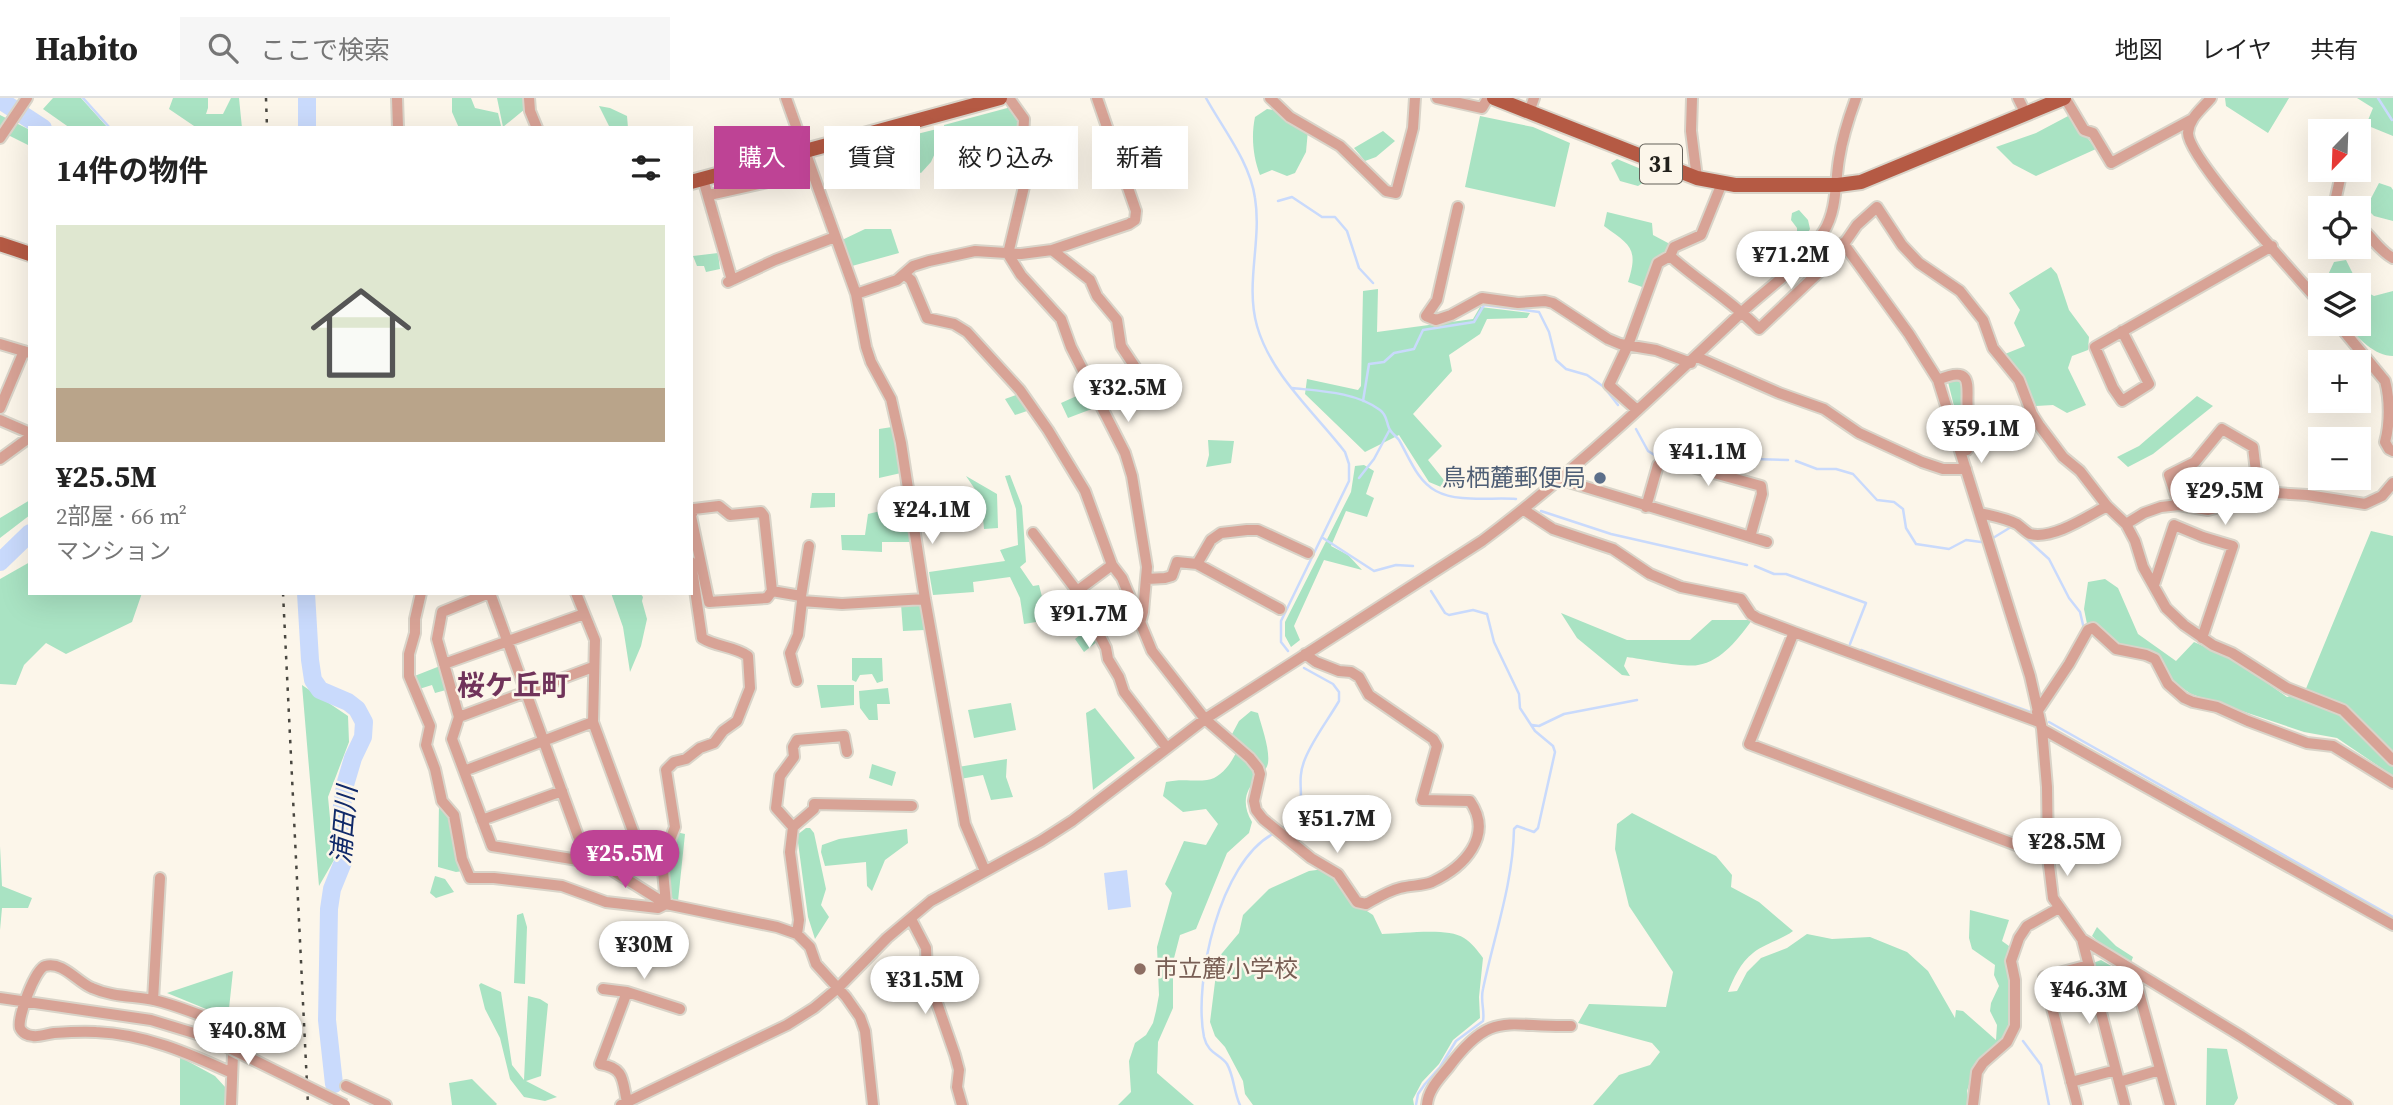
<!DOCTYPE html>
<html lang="ja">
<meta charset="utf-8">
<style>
:root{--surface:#fff;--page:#f6f6f6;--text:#222;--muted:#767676;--line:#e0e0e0;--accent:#be4395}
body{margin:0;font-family:"Source Serif 4","Noto Sans JP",serif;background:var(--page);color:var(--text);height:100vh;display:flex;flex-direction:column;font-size:26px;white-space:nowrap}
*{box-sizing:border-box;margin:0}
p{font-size:23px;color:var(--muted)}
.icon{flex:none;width:38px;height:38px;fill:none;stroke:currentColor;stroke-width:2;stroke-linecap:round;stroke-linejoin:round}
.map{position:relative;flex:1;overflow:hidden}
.side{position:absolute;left:28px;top:28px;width:665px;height:469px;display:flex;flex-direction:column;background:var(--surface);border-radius:0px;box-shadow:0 7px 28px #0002}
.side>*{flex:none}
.top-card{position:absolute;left:714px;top:28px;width:665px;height:63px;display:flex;gap:14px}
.needle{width:46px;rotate:203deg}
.tools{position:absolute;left:2308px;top:21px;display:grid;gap:14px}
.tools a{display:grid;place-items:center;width:63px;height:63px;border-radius:0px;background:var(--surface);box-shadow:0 7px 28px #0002;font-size:35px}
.price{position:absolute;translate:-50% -60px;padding:0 16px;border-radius:24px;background:#fff;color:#222;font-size:23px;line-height:46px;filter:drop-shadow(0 2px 4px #0008)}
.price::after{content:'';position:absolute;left:50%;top:42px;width:21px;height:16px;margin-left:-10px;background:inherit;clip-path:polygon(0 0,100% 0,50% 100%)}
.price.on{background:var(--accent);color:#fff}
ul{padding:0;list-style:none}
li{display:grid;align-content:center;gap:14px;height:371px;padding:0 28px}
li+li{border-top:2px solid var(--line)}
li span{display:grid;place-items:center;height:217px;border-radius:0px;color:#555}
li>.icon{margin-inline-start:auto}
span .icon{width:126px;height:126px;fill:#fffc;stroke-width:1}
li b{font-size:30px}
h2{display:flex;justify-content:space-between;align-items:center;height:84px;padding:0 28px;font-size:30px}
.pill{padding:0 24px;border-radius:0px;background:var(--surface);box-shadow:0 7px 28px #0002;font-size:24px;line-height:63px}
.pill.on{background:var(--accent);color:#fff}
header{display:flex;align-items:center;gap:42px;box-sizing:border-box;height:98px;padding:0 35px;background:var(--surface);border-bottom:2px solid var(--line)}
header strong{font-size:33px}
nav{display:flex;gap:38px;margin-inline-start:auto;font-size:24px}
.search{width:490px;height:63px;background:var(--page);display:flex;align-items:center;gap:18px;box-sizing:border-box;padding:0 24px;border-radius:0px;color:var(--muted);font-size:26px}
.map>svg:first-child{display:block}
</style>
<header>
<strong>Habito</strong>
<div class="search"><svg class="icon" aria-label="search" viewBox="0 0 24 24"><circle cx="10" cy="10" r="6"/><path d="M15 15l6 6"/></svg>ここで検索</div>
<nav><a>地図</a><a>レイヤ</a><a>共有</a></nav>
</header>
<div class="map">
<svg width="2393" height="1007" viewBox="0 0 2393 1007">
<rect width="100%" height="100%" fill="#fcf6ea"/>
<path fill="#a9e3c3" d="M53,0H81L108,30H70L43,11Z
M173,0H208V10L206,16H223L231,0H239L242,30H197L169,11Z
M452,0H471L475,10L498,15L501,28L459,30L452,14Z
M497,0H525V11L503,29Z
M2225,0H2289L2268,35L2226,8Z
M2357,0H2393V38L2366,27L2373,10Z
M599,8L610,10L627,18L628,30H610Z
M1011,9L1020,20L1021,37L951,36L946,38L944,36V27Z
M1267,11L1274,12L1308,32L1306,54L1295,75L1287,78L1272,72L1260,77C1253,59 1251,38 1255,19Z
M0,17L30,32V48L0,33Z
M2070,17L2096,51L2036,78L2013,66L1996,49L2036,35Z
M1480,18L1533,29L1570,45L1555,109L1465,89Z
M937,31L940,44L931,64L921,75L900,67L909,38Z
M1383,33L1395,43L1376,59L1365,63L1354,50Z
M1617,61L1641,71L1644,84L1638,88L1620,83L1611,65Z
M2379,85L2391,89L2393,92V123L2374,118L2366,110Z
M1799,112L1808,122L1810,131L1803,143L1797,139V130L1791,122L1792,115Z
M1607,114L1652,125L1653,137L1668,145V151L1656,163L1645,190L1628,184C1639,150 1630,147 1604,128Z
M865,131H891L899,155L852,168L842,142Z
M718,155L720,171L706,174L704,168H697L693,158Z
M2346,162L2353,176L2350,186L2353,187H2339L2328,177L2334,164Z
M2051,169L2057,176L2069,212L2089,239L2088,252L2072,258L2068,270L2086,307L2067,315L2053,307L2036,308L2023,279L2005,256L2025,248L2014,225L2020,212L2009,195Z
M2359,190L2374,198L2393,193V258C2375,258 2357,240 2347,226H2359Z
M1378,191L1377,234L1473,221L1480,209L1530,215L1527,220L1487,221L1480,236L1449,257L1452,273L1413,316L1442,348L1428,362L1447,386L1441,389L1429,384L1399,337L1365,354L1305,296L1307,281L1358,292L1361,288L1363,193Z
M1956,281L1965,288L1961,310L1955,312L1948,284Z
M1090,292L1097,309L1068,320L1061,305Z
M1019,296L1030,312L1015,317L1005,301Z
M2197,298L2213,308L2153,356L2128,369L2117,359L2139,348Z
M892,329L901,375L879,380V331Z
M1208,342L1234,343L1231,365L1206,369L1209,357Z
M1364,367L1374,373L1366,396L1374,400L1367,419L1346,413L1331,448L1348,457L1362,472L1324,462L1294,528L1300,542L1291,549L1285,538V524L1351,394L1355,368Z
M1010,377L1022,408L1026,464L1020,469L1033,488L1039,487L1048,522L1024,526L1020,500L1010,479L973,484L974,494L933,497L929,474L1005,463L1000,452L1018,447L1016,411L1005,378Z
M966,378L997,396L998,430L984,431L981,400Z
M812,395H835V409L810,410Z
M30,402V417L0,440V420Z
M906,407L911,444H882V454L842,452L841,437H865L868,416Z
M2371,433L2393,438V678L2337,640L2304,634L2191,596L2171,582L2158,558L2118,547L2095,526H2087L2084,511L2088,484L2105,481L2118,490L2138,536L2176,563L2194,544L2233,561L2287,599L2305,593Z
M30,464V495H142L132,524L66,556L46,545L24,567L16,587L0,586V481Z
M611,495H640L643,499L642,503L647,521L641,548L630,574L623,529Z
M921,505L925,532L903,533L901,506Z
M1561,515L1627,542H1690L1712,522H1752C1739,540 1722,563 1698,567C1687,570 1642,561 1627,559L1624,568L1630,578L1622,577L1577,540Z
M1091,528L1098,543L1084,554L1075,541Z
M852,560H882L883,583L877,585L872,576L860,577L856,584L852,582Z
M440,568L446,592L435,595L432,587L416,592L412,579Z
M302,587L348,618L349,644L328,699L334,762L319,788Z
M854,587V607L821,610L817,587Z
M888,590L890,606H877L878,622H869L860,610L859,593Z
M1011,605L1016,632L974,640L968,612Z
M1095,610L1135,660L1093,692L1086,615Z
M1251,613L1258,615C1262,630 1270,651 1268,665C1267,671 1263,674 1258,679C1244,693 1242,707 1252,724L1249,735L1227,755L1196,831L1180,837L1173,864V910L1158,944L1157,975L1194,1007H1118L1131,994L1129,963L1135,945L1146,937L1153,925L1156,913L1159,897L1157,849L1172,795L1165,786L1184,743L1206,747L1218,726L1206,711L1183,714L1163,698L1166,684C1183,680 1193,684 1207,682C1222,680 1233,663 1238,650L1231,638L1239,623Z
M1007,661L1006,679L1013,699L991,702L983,677L960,681L958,669Z
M872,666L896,674L892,688L869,680Z
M439,705L452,720L463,773L456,774L438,769Z
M1632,715L1716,758L1732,777L1731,789L1759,804L1793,833C1781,842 1764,846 1753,855C1741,864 1733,881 1728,894L1737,893L1747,874L1761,860L1787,850L1807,836L1832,841L1870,839L1907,854L1928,873L1955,920L1956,912L1963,913L1996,942L1997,927L1990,913L1991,905L1999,888L1994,877L1995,867L1972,851L1969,840L1970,812L2009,822L2002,843L2009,848L2007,867L2012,885L2011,932L2002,944L1975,968L1967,993L1969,1007H1593L1619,977L1650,967L1660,954L1652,945L1578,925L1589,906L1666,909L1673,874L1629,808L1615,751L1617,726Z
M806,730H810L814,735L826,791L821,807L829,819L815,841L808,819L797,737Z
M907,731L908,745L885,762L872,793L867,788L866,764L825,768L821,754L822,747L839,741Z
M676,734L685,736L678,803L669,799L665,759Z
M669,735L657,765L637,761L628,776L598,758L600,752L640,739Z
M0,748L2,788L32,800L28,810H2L0,832Z
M1324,771L1338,782L1347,800L1373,817L1382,836C1403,836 1447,829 1464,840C1472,845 1478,853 1483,860L1479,899L1480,920L1453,942L1439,966L1422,984L1413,1001L1414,1007H1253L1245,996L1243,983L1225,949L1215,938L1210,924L1218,860L1239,835L1243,817L1269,791L1309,773Z
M435,778L445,781L454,794L436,800L430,795Z
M523,815L527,829L525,886L514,885L517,817Z
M2097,829L2116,848L2133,859L2130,867L2112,856L2092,838Z
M2101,862L2125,876L2130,889L2102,895L2093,865Z
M233,873L228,920L167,895Z
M481,885L501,894L512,967L524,982L528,898L540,901L548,906L541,978L526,983L557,999L545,1003L524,999L510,981L500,940L485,911L479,887Z
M2207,950L2227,951L2238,1000L2234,1007H2206Z
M180,959L215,978L226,990L225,1007H180Z
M472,981L497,1006L496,1007H452L449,985Z"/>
<path fill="#c9dafc" d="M1127,772L1131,809L1108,812L1104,775Z"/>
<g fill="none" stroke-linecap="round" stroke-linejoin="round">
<path stroke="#c9dafc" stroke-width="2.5" d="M83,0L110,30
M1206,0C1223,31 1250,64 1255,100C1262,143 1245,185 1257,228C1271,277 1314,314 1345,354L1349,366V383L1281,523V544L1288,553
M2378,0L2392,22
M1278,103L1292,99L1322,119H1335L1347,133L1359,170L1373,185
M1292,290C1320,293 1356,294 1380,312C1387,317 1386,323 1389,330C1391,335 1396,338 1399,342C1409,359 1417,383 1436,393C1458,405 1492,399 1516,401
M1363,303L1369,266L1384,264L1394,255L1414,251L1423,232L1474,224L1484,207L1539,214L1549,234L1556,262L1566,271L1587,277L1604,289L1618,307
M1636,331L1648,353L1656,358L1677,333L1709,341L1753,361L1788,362
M1796,363L1817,371H1836L1853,376L1877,402L1894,404L1903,411L1906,430L1916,446L1949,451L1966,442L1981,444
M1359,380L1374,361L1389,333
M1541,413L1611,436L1747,467
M2019,434L2049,461L2069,500L2080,514L2084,531
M1323,440L1374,473L1396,467L1413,468
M1993,440L2011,429
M1755,468L1774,476H1786L1866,505L1850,546
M1861,552L2033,615
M2049,624L2393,819
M1532,627L1539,628L1564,616L1637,602
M1282,731C1315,706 1292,692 1305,661C1313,641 1328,622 1339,603V594L1333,586L1304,570
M2023,943L2041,967L2049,1007
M332,997L334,986
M1240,1007C1234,995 1234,978 1227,966C1220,956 1208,956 1204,939C1193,883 1220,764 1273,736
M1416,1007L1418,996L1425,986L1440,969L1456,943L1483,923C1485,912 1480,903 1483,891C1494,838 1513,786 1514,731L1517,728L1534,734L1538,730L1555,654L1553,648L1535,633L1520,610L1519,596L1494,544L1487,516L1473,512L1449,517L1445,515L1431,493"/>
<path stroke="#c9dafc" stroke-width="18" d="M0,2L43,30
M307,30V0
M0,464L30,435
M306,495L310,562L313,582L320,592L348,604L357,611L364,624L363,639L353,660L345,687L340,722L344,750L343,764L332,791L329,811L327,922L334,986"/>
<defs>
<path id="minor" d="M397,0L398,30
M529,0L530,13L537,30
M786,0L856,196L866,249L871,264L891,301L901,345L925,501L965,726L985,773
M1009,0L1024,21L1022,61L1027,76L1008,156L1021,177L1061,221L1071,249L1125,355L1132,378L1147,469L1143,514L1140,525
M1270,0L1290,19L1340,48L1386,93L1396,95L1413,30L1415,0
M1437,0L1482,10L1488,0
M1692,0L1691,33L1697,80
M2018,0L2026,16
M2065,0L2084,32L2093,35L2111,65L2191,22
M2211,0C2202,11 2189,20 2188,35C2188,61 2298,179 2320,205
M1529,14L1534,0
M2346,33L2347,28
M0,40L27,0
M703,81L732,182
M1722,85L1701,137L1674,149L1670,158C1699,184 1732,203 1759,231L1835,159L1857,127L1877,109L1902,147L1919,165L1960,193L1983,222L1993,250L2019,282L2032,316L2039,327L2063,359L2080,373L2107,408L2126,426L2135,443L2143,469L2166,510L2184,527L2213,547L2232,555L2287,590L2343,612L2393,662
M709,97L781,81L809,65
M1458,109L1437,202L1426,218L1436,222L1451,217L1482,200L1518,205L1545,203L1553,205L1608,241L1620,246L1656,252L1691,265
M2340,110L2336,99L2342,72
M2359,128C2372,138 2378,152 2393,160
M1843,145L1909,236L1938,282L2030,578L2042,631L2047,689L2048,759L2053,800L2082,841L2125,1007
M1052,152L1090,182L1097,198L1117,222L1121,248L1147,287
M905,177L911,182L927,220L954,226L967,234L1020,292L1048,332L1085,393L1112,467L1122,480L1152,553L1205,621L1250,660L1258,670L1260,676L1254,703L1256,712L1263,721L1311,760L1338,776L1357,804L1366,806C1377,800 1388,793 1400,790C1411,787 1422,788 1432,784C1464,769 1494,738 1470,703L1422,702L1437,648L1433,641L1369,597L1359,579L1351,574L1339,573L1316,564L1305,556
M728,184L775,162L835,139
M856,196L897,182L913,168L929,163L975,153L1021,156L1052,152L1129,126L1135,122L1136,113L1097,0
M2338,226L2385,283C2390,301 2390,326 2385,344L2389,351L2393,353
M2122,233L2149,286L2122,303L2113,290L2095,249L2272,148
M0,246L30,255
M1697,259L1779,295L1824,311L1859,335L1922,364L1943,371H1966
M1938,282C1977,265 1965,292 1968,314C1971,333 1978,332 1967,352L1961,353
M0,310L24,253
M1637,312L1609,287L1628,247L1658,165L1670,158
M0,322L30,335
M0,361L30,339
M1559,381L1767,444
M2179,407L2169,377L2195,364L2222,331L2253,349L2259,398
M1646,409L1658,367L1667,362L1761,388L1762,396L1750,439
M1524,412L1553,431L1613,451L1650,476L1681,489L1741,501L1751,516L1757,520L1794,534
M1980,415C1992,418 2005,420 2017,426C2021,429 2026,434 2030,436C2053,442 2088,418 2107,408
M2126,426L2144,415L2161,409L2179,407L2208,412L2259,398L2276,395L2307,397L2365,406L2382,398L2393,385
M1033,435L1077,493L1106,550L1108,561L1119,579L1124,594L1167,650
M1197,466L1211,442L1221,435L1247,432H1258L1308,455
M1147,481L1165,480L1172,478L1177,464L1197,466L1280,511
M2154,487L2174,427L2203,439L2233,448L2202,540
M772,493L764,418L761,414L730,417L719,408L694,411L691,418L709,504L767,500L772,493L801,498L802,503L842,506L925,501
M1077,493L1112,467
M421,495L415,521V535L409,556V578L430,628L426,647L435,671L442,703L454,717L462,761L470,780H494L562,788L606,804L658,810L666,806L662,762L675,729L666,672L674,664L686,661L700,650L714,645L723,633L737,623L750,590L748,558C734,548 716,549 702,540L691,464
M490,495L578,738L588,757L666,806L777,829L797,836L810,849L816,866L846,899L860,919L865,933L873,1007
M576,495L595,542L593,624L634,736L586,753
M801,498L809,448
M444,566L584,516
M797,583L790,555L798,537L802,503
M2037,614L2069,566L2088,532L2093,530L2116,551L2146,557L2155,561L2168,586L2184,600L2193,604L2217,609L2248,623L2307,645L2333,648L2393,685
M459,619L437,541L442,514L489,495
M2039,624L1794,534L1749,646L2048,759
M2042,631L2393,827
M464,673L593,624
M482,722L562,693
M793,729L776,710L780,678L794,659L793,649L797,642L844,638L847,654
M588,757L578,762L492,748L452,641L459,619L593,569
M911,821L926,850L927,876L955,957L959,972L957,989L962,1007
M797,836L799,822L790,754L793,729L814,711V706L912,708
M2082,841L2241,938L2347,1007
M2133,873L2170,1007
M603,891L627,894L680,911
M627,894L600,966C625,970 622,982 627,1004
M0,900L151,922L207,939
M153,902L160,780
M2071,984L2116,972
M2119,984L2160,972
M346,988L386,1007
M2077,1006L2044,879L2089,867
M231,1007L234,930C208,921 181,908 154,902C133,898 112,899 92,890C77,884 63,863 45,868C35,871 17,920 20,930C22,935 28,938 33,938C39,939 47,936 54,935C68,934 82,933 96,934C145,936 188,955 232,975
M621,1007L787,927L814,910L838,890L887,840L931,803L1041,743L1072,723L1205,621L1482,443C1574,374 1658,294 1741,215C1770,188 1803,167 1824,133C1837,112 1835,85 1839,61C1842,41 1849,19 1856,0
M1427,1007C1428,992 1439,981 1448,970C1492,910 1507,930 1571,928
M1973,1007L1977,974L1983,965L2007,944L2015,928V882L2011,863L2019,840L2027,828L2059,810"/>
<path id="major" d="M1494,0L1697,80L1735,87H1838L1861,84L2064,0
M691,84L1000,0
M0,146L30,156"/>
</defs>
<use href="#minor" stroke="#d9d4c9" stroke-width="14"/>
<use href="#major" stroke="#d9d4c9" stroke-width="18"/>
<use href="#minor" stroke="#d8a396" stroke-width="10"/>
<use href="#major" stroke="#b55a44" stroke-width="14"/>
<path stroke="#494740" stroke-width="2.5" stroke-dasharray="3.5 7" stroke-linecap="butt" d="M266,0L267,30
M283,495L308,1007"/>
<defs>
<path id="minor-bridge" d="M207,939L345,1007"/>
</defs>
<use href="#minor-bridge" stroke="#d9d4c9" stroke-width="14" stroke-linecap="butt"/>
<use href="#minor-bridge" stroke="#d8a396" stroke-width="10"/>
</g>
<circle fill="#5c6f8a" stroke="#fcf6ea" stroke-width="2.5" cx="1600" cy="380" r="7"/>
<circle fill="#8d6e63" stroke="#fcf6ea" stroke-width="2.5" cx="1140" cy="871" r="7"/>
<g text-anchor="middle" stroke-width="5" stroke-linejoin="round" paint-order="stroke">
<rect fill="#fcf6ea" stroke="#636059" stroke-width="2" x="1640" y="46.5" width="42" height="39" rx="5"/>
<g font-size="23" font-weight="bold" fill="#22201b">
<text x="1661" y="74">31</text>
</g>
<g font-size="24" fill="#4e5e75" stroke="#fcf6ea" text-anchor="end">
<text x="1586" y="388">鳥栖麓郵便局</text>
</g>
<g font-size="24" fill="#785e54" stroke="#fcf6ea" text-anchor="start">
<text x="1154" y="879">市立麓小学校</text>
</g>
<g font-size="26" font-style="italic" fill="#102969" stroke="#fcf6ea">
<text transform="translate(344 727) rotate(-85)" y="9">浦田川</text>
</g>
<g font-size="28" font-weight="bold" fill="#70335a" stroke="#fcf6ea">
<text x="513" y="597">桜ケ丘町</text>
</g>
</g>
</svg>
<div class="tools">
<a><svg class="needle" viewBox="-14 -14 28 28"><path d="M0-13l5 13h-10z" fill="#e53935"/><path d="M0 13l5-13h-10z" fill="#767676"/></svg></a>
<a><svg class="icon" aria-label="locate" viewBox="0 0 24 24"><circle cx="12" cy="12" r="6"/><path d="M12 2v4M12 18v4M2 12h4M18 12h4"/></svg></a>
<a><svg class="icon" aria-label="layers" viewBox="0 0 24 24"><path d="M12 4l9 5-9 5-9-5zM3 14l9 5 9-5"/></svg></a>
<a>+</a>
<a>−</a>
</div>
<b class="price" style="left:1791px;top:193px">¥71.2M</b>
<b class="price" style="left:1128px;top:326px">¥32.5M</b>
<b class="price" style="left:1981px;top:367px">¥59.1M</b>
<b class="price" style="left:1708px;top:390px">¥41.1M</b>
<b class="price" style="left:2225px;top:429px">¥29.5M</b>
<b class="price" style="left:932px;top:448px">¥24.1M</b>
<b class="price" style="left:1089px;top:552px">¥91.7M</b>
<b class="price" style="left:1337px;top:757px">¥51.7M</b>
<b class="price" style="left:2067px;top:780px">¥28.5M</b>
<b class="price on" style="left:625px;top:792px">¥25.5M</b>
<b class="price" style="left:644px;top:883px">¥30M</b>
<b class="price" style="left:925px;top:918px">¥31.5M</b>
<b class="price" style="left:2089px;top:928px">¥46.3M</b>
<b class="price" style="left:248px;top:969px">¥40.8M</b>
<div class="top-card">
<a class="pill on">購入</a>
<a class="pill">賃貸</a>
<a class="pill">絞り込み</a>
<a class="pill">新着</a>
</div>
<section class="side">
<h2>14件の物件<svg class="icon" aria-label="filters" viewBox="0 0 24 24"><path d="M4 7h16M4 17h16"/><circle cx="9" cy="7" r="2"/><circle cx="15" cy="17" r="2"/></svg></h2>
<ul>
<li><span style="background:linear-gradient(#dfe7d0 75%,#b9a48a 0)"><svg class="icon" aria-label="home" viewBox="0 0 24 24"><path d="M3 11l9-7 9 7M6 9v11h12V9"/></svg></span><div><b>¥25.5M</b><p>2部屋 · 66 m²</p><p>マンション</p></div></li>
</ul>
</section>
</div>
